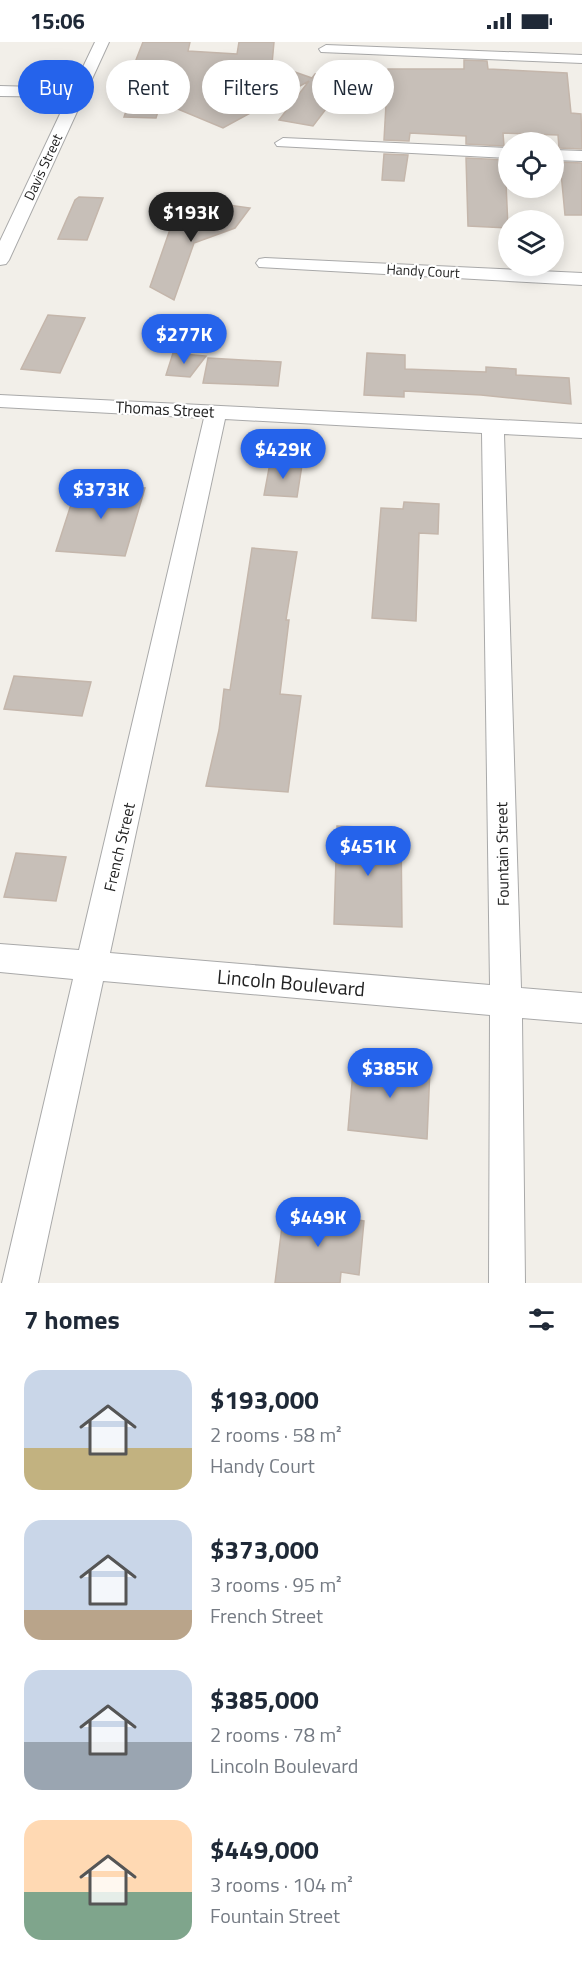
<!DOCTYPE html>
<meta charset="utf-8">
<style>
:root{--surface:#fff;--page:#f6f6f7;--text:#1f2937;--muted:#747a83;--accent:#2563eb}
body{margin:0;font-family:"Titillium Web",sans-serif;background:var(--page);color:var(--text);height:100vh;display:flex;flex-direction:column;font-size:22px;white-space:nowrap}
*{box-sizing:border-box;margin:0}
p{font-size:20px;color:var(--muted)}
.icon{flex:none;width:33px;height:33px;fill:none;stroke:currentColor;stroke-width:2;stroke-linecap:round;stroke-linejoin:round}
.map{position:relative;height:1241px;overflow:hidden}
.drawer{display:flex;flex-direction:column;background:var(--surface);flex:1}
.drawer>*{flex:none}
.top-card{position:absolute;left:18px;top:18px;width:546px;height:54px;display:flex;gap:12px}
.buttons{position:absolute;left:498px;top:90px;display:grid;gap:12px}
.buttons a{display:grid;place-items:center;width:66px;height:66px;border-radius:50%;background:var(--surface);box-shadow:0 3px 15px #0003;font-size:30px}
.price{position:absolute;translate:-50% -51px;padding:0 14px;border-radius:21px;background:var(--accent);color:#fff;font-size:20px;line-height:39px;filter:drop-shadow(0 2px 3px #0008)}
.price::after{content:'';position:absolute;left:50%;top:36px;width:18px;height:14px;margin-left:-9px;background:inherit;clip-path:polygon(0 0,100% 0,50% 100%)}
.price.selected{background:#222;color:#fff}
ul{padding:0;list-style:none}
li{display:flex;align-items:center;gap:18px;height:150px;padding:0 24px}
li span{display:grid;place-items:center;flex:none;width:168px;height:120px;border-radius:18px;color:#555}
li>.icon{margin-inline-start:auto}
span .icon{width:72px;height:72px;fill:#fffc;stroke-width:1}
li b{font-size:26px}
h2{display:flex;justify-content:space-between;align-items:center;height:72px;padding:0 24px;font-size:26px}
.pill{padding:0 21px;border-radius:27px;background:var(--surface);box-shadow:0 3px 15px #0003;font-size:21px;line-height:54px}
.pill.selected{background:var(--accent);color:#fff}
.status{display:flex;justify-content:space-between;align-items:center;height:42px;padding:0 30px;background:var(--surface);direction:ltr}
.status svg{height:16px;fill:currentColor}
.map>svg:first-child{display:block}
</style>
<div class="status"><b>15:06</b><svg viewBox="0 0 49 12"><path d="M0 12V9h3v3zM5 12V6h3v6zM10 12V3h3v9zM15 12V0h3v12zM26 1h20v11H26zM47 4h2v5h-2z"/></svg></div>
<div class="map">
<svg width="582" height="1241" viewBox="0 0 582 1241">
<rect width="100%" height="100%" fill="#f2efe9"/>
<path fill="#c7bfb8" stroke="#c4b6ab" stroke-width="1.5" d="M143,0H190L188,9L237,12L239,0H274L272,22L312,36L315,32L355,29L313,84L279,78L309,39L223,86L161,60L156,76L124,75L142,23H134Z
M464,18L487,19L488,27L567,31L571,71L581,72L582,107L559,106L558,93L503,91L504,104L466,102V94L410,91L409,99L384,98L388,27H464Z
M384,112L408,113L404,139L382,138Z
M466,116L505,118L508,186L468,184Z
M560,120L582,121V173H565Z
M79,155L103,156L87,198L58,197L75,158Z
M214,161L250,166L235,186L194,201L174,258L150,245L175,173L187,168L201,178Z
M48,273L85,276L60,331L21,327Z
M173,311L206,314L190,335L166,333Z
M367,311L405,313V327L486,330V325L516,327V333L569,336L571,362L481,353L404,349V355L364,353Z
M208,316L281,320L278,344L203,341Z
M270,421L302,423L297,455L264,453Z
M78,441L145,446L125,514L56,509Z
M404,460L439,462L438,492L419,491L416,579L372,576L381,466L403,467Z
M252,506L297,510L286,578H289L280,652L301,654L288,750L206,744L219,688L224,647L230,648Z
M14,634L91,640L82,674L4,667Z
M337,784L401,787L402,885L334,882Z
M16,811L66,815L56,859L4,855Z
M354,1017L430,1026L427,1097L348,1088Z
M284,1168L364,1179L359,1233L341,1230L340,1241H275Z"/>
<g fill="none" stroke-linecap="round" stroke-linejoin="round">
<defs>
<path id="street" d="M95,0H109L9,218L6,222L0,223V199L68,55L0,54V44L73,46Z
M326,3L582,13V21L321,10L319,7Z
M283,96L508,106V116L277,104L275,101Z
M554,108L582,109V119L554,118Z
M265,216L582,231V243L259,225L256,221L259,217Z
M0,353L582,382V396L504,392L521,946L582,951V981L522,976L525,1241H489L490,973L103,939L38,1241H2L73,937L0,930V902L79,908L204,376L0,365ZM225,377L482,391L490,943L110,911Z"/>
</defs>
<use href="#street" stroke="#a9a9a9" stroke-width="2"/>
<use href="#street" fill="#fff" fill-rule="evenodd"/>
</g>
<g text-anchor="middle" stroke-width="4.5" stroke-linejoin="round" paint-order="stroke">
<g font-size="14" fill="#222" stroke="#fff">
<text transform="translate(43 125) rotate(-65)" y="5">Davis Street</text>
<text transform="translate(423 229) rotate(3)" y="5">Handy Court</text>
</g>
<g font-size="16" fill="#222" stroke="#fff">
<text transform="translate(165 367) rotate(3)" y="6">Thomas Street</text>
<text transform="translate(119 805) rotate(-77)" y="6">French Street</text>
<text transform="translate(502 812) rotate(-91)" y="6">Fountain Street</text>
</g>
<g font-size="20" fill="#222" stroke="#fff">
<text transform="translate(291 941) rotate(5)" y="7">Lincoln Boulevard</text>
</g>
</g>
</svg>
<div class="buttons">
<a><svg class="icon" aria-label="locate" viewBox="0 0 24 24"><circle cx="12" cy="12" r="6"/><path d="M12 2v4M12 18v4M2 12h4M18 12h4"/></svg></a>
<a><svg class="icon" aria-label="layers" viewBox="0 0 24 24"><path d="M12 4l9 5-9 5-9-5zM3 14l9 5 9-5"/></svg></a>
</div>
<b class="price selected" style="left:191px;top:201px">$193K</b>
<b class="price" style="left:184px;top:323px">$277K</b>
<b class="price" style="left:283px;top:438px">$429K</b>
<b class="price" style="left:101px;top:478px">$373K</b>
<b class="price" style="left:368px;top:835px">$451K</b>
<b class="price" style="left:390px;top:1057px">$385K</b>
<b class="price" style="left:318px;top:1206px">$449K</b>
<div class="top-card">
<a class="pill selected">Buy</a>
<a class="pill">Rent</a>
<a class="pill">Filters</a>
<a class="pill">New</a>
</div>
</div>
<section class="drawer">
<h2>7 homes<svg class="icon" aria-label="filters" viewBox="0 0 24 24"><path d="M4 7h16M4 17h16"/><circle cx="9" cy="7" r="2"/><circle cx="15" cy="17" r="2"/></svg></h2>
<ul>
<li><span style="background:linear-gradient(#c9d6e8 65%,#c2b280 0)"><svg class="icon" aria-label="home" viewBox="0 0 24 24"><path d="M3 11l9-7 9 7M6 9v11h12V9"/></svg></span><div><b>$193,000</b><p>2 rooms · 58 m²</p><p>Handy Court</p></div></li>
<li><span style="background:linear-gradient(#c9d6e8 75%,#b9a48a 0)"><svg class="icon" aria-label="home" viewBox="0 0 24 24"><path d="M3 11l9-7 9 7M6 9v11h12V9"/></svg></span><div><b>$373,000</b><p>3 rooms · 95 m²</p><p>French Street</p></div></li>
<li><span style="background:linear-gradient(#c9d6e8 60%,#9aa5b1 0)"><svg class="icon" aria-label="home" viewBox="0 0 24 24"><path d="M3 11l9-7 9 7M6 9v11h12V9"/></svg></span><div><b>$385,000</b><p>2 rooms · 78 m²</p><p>Lincoln Boulevard</p></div></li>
<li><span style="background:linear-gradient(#ffd9b3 60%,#7fa58c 0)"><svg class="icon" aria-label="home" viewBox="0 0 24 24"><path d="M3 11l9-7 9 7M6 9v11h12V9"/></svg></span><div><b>$449,000</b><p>3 rooms · 104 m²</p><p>Fountain Street</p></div></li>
</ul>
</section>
